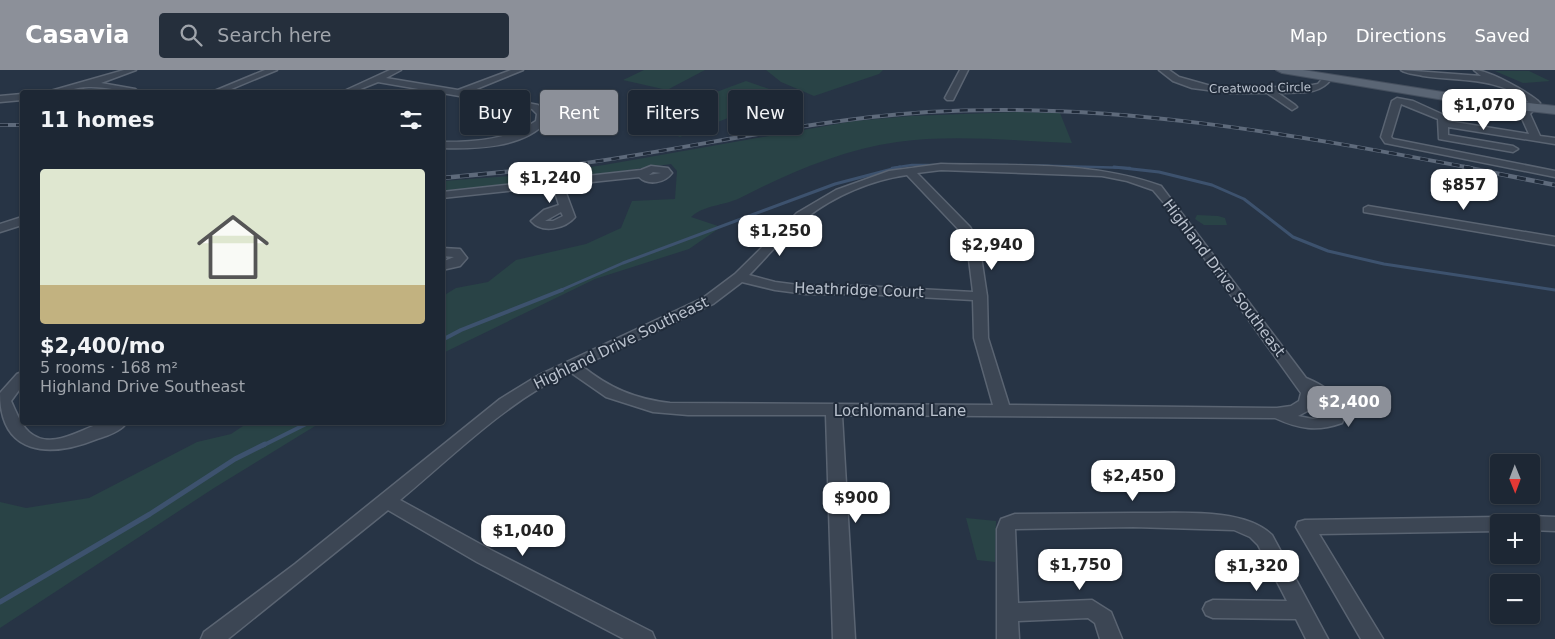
<!DOCTYPE html>
<meta charset="utf-8">
<style>
:root{--surface:#1d2734;--page:#252f3c;--text:#f1f3f6;--muted:#a0a5ac;--line:#3b444f;--accent:#8c9099}
body{margin:0;font-family:"DejaVu Sans",sans-serif;background:var(--page);color:var(--text);height:100vh;display:flex;flex-direction:column;font-size:19px;white-space:nowrap}
*{box-sizing:border-box;margin:0}
p{font-size:16px;color:var(--muted)}
.icon{flex:none;width:28px;height:28px;fill:none;stroke:currentColor;stroke-width:2;stroke-linecap:round;stroke-linejoin:round}
.map{position:relative;flex:1;overflow:hidden}
.panel{position:absolute;left:20px;top:20px;width:425px;height:335px;display:flex;flex-direction:column;background:var(--surface);border-radius:5px;box-shadow:0 1px 4px #0004,0 0 0 1px var(--line)}
.panel>*{flex:none}
.hud{position:absolute;left:460px;top:20px;width:475px;height:45px;display:flex;gap:10px}
.needle{width:32px;rotate:179deg}
.buttons{position:absolute;left:1490px;top:384px;display:grid;gap:10px}
.buttons a{display:grid;place-items:center;width:50px;height:50px;border-radius:5px;background:var(--surface);box-shadow:0 1px 4px #0004,0 0 0 1px var(--line);font-size:25px}
.price{position:absolute;translate:-50% -42px;padding:0 11px;border-radius:10px;background:#fff;color:#222;font-size:16px;line-height:32px;filter:drop-shadow(0 1px 2px #0008)}
.price::after{content:'';position:absolute;left:50%;top:30px;width:15px;height:11px;margin-left:-8px;background:inherit;clip-path:polygon(0 0,100% 0,50% 100%)}
.price.active{background:var(--accent);color:#fff}
ul{padding:0;list-style:none}
li{display:grid;align-content:center;gap:10px;height:265px;padding:0 20px}
li+li{border-top:1px solid var(--line)}
li span{display:grid;place-items:center;height:155px;border-radius:5px;color:#555}
li>.icon{margin-inline-start:auto}
span .icon{width:90px;height:90px;fill:#fffc;stroke-width:1}
li b{font-size:21px}
h2{display:flex;justify-content:space-between;align-items:center;height:60px;padding:0 20px;font-size:21px}
.chip{padding:0 18px;border-radius:5px;background:var(--surface);box-shadow:0 1px 4px #0004,0 0 0 1px var(--line);font-size:18px;line-height:45px}
.chip.active{background:var(--accent);color:#fff}
header{display:flex;align-items:center;gap:30px;box-sizing:border-box;height:70px;padding:0 25px;background:var(--accent);color:#fff}
header strong{font-size:24px}
nav{display:flex;gap:28px;margin-inline-start:auto;font-size:18px}
.search{width:350px;height:45px;background:var(--page);display:flex;align-items:center;gap:12px;box-sizing:border-box;padding:0 18px;border-radius:5px;color:var(--muted);font-size:19px}
.map>svg:first-child{display:block}
</style>
<header>
<strong>Casavia</strong>
<div class="search"><svg class="icon" aria-label="search" viewBox="0 0 24 24"><circle cx="10" cy="10" r="6"/><path d="M15 15l6 6"/></svg>Search here</div>
<nav><a>Map</a><a>Directions</a><a>Saved</a></nav>
</header>
<div class="map">
<svg width="1555" height="569" viewBox="0 0 1555 569">
<rect width="100%" height="100%" fill="#273445"/>
<path fill="#294346" d="M644,0H705L667,20L623,10Z
M766,0H883L879,4L814,26L781,12Z
M1495,1H1529L1550,11L1523,13Z
M746,11L786,25L680,67L641,50Z
M1016,42L1060,43L1072,73C1014,71 954,64 897,72C841,80 789,103 740,128C723,136 704,135 691,147L721,157L689,179L595,209L443,283V226L456,218L488,212L516,190L586,174L621,158L632,131L675,129L677,101L671,94L552,111L443,122V111L549,103L604,95L854,51L911,46Z
M1197,145L1218,146L1225,148L1227,155H1204L1195,149Z
M249,352L320,353L214,418L0,558V432L26,438L89,428L197,372L231,364Z
M966,448L996,451L995,492L977,490Z"/>
<g fill="none" stroke-linecap="round" stroke-linejoin="round">
<path stroke="#3d526e" stroke-width="2.5" d="M1020,95L1130,98
M892,98L912,95H1008"/>
<path stroke="#3d526e" stroke-width="3" d="M1114,97L1159,102L1212,115L1244,129L1293,167L1328,181L1384,194L1555,220
M559,221L623,193L835,114L900,97"/>
<path stroke="#3d526e" stroke-width="4" d="M442,270L461,260L562,220
M262,376L310,352"/>
<path stroke="#3d526e" stroke-width="5" d="M0,532L150,444L235,389L265,374"/>
<defs>
<path id="minor" d="M124,0H136L101,13L135,19L139,22C123,22 107,17 91,17C76,16 63,24 47,22Z
M265,0H277L224,22H212Z
M390,0H401L386,8L458,20L511,0H523L469,22L538,35L547,43L546,52C523,78 475,79 442,78V72C476,72 508,70 536,51L537,44L532,39L523,37L378,12L353,22H342Z
M960,0H968L953,30H947L945,28Z
M1159,0H1169L1179,7L1211,16L1252,18L1307,16L1318,14L1325,6L1332,8C1319,26 1299,22 1278,23L1295,35L1297,37L1292,40L1267,23H1231L1192,18L1173,11Z
M1401,0L1481,6L1474,0C1489,0 1526,21 1538,31L1540,33L1530,44L1540,66L1555,68V74L1448,57V65L1513,76L1518,79L1513,82L1439,69L1438,49L1401,34L1391,67L1393,69L1555,101V107L1385,73L1381,67L1392,31L1397,28L1413,31L1446,46L1448,51L1529,64L1520,44L1530,33C1497,6 1462,12 1423,6C1416,4 1406,4 1401,0Z
M22,24V30L0,32V26Z
M941,94C1013,96 1093,91 1161,116L1306,308C1323,315 1337,324 1347,340L1342,353C1317,362 1299,359 1275,348L842,345L855,569H833L826,345H688L653,342L606,327L570,302C506,332 454,385 400,430L491,480L652,562L655,569H624L477,492L388,440L228,569H201L204,562L295,494L500,329L539,305L703,228L735,204L797,143L836,120L889,101ZM941,100L1102,106L1127,111L1153,120L1170,140L1301,323L1299,331L1291,336L1277,338L1009,335L988,268L987,226L979,173L970,157L917,103ZM907,105L961,162L967,173L973,222L863,216H806L775,212L749,205C767,187 785,164 806,148C834,126 871,110 907,105ZM742,212L775,220L806,224H863L973,230L974,268L993,335L670,333C635,329 609,318 582,296L713,234ZM1316,327L1331,340L1329,346L1313,349L1298,346L1313,338Z
M651,96L668,98L672,103C665,113 648,116 639,107L563,115L575,147C565,159 542,164 531,151L544,140L559,135L553,116L442,128V122L641,100ZM653,102L661,103L649,105ZM561,142L563,146L553,151H545Z
M1368,136L1555,167V175L1364,142V138Z
M22,147V155L0,162V154Z
M442,178L460,179L467,188L460,196L442,200V192L454,187L442,186Z
M22,302V316L11,331C16,341 20,354 29,362C53,383 85,355 107,352C114,352 121,352 127,352C122,361 107,366 97,369C50,388 0,386 0,323L17,304Z
M1133,443C1172,444 1243,436 1272,465L1328,569H1306L1296,549L1213,548L1206,545L1203,539L1206,533L1213,530L1287,531L1258,475L1250,467L1234,460L1133,457L1015,459L1018,533L1092,530L1111,542L1122,569H1100L1095,553L1088,548L1018,551L1019,569H997V459L1001,449L1015,444Z
M1531,446L1555,447V461L1531,460V452H1522L1524,448Z
M1499,447L1506,449L1508,452H1499V461L1319,464L1383,569H1361L1296,457L1298,452L1305,450Z"/>
<path id="major" d="M1276,0H1303L1468,26L1555,36V44L1468,34L1282,3Z"/>
</defs>
<use href="#minor" stroke="#5a6472" stroke-width="3"/>
<use href="#major" stroke="#454f5e" stroke-width="2"/>
<use href="#minor" fill="#3c4654" fill-rule="evenodd"/>
<use href="#major" fill="#5a6574" fill-rule="evenodd"/>
<defs>
<path id="rail-far1" d="M0,55H22
M548,98C675,83 800,50 928,42C1110,31 1292,64 1471,98"/>
<path id="rail" d="M1464,97L1555,115
M442,108L559,97"/>
</defs>
<use href="#rail-far1" stroke="#5e6a7b" stroke-width="4"/>
<use href="#rail" stroke="#5e6a7b" stroke-width="4.5"/>
<use href="#rail-far1" stroke="#202b3a" stroke-width="2.5" stroke-dasharray="8" stroke-linecap="butt"/>
<use href="#rail" stroke="#202b3a" stroke-width="3" stroke-dasharray="9" stroke-linecap="butt"/>
</g>
<g text-anchor="middle" stroke-width="4" stroke-linejoin="round" paint-order="stroke">
<g font-size="12" fill="#bac2ce" stroke="#202b3a">
<text transform="translate(1260 18) rotate(-1)" y="4">Creatwood Circle</text>
</g>
<g font-size="15" fill="#bac2ce" stroke="#202b3a">
<text transform="translate(1224 208) rotate(53)" y="5">Highland Drive Southeast</text>
<text transform="translate(859 220) rotate(2)" y="5">Heathridge Court</text>
<text transform="translate(621 273) rotate(-26)" y="5">Highland Drive Southeast</text>
<text x="900" y="346">Lochlomand Lane</text>
</g>
</g>
</svg>
<div class="buttons">
<a><svg class="needle" viewBox="-14 -14 28 28"><path d="M0-13l5 13h-10z" fill="#e53935"/><path d="M0 13l5-13h-10z" fill="#a0a5ac"/></svg></a>
<a>+</a>
<a>−</a>
</div>
<b class="price" style="left:1484px;top:61px">$1,070</b>
<b class="price" style="left:550px;top:134px">$1,240</b>
<b class="price" style="left:1464px;top:141px">$857</b>
<b class="price" style="left:780px;top:187px">$1,250</b>
<b class="price" style="left:992px;top:201px">$2,940</b>
<b class="price active" style="left:1349px;top:358px">$2,400</b>
<b class="price" style="left:1133px;top:432px">$2,450</b>
<b class="price" style="left:856px;top:454px">$900</b>
<b class="price" style="left:523px;top:487px">$1,040</b>
<b class="price" style="left:1080px;top:521px">$1,750</b>
<b class="price" style="left:1257px;top:522px">$1,320</b>
<div class="hud">
<a class="chip">Buy</a>
<a class="chip active">Rent</a>
<a class="chip">Filters</a>
<a class="chip">New</a>
</div>
<section class="panel">
<h2>11 homes<svg class="icon" aria-label="filters" viewBox="0 0 24 24"><path d="M4 7h16M4 17h16"/><circle cx="9" cy="7" r="2"/><circle cx="15" cy="17" r="2"/></svg></h2>
<ul>
<li><span style="background:linear-gradient(#dfe7d0 75%,#c2b280 0)"><svg class="icon" aria-label="home" viewBox="0 0 24 24"><path d="M3 11l9-7 9 7M6 9v11h12V9"/></svg></span><div><b>$2,400/mo</b><p>5 rooms · 168 m²</p><p>Highland Drive Southeast</p></div></li>
</ul>
</section>
</div>
